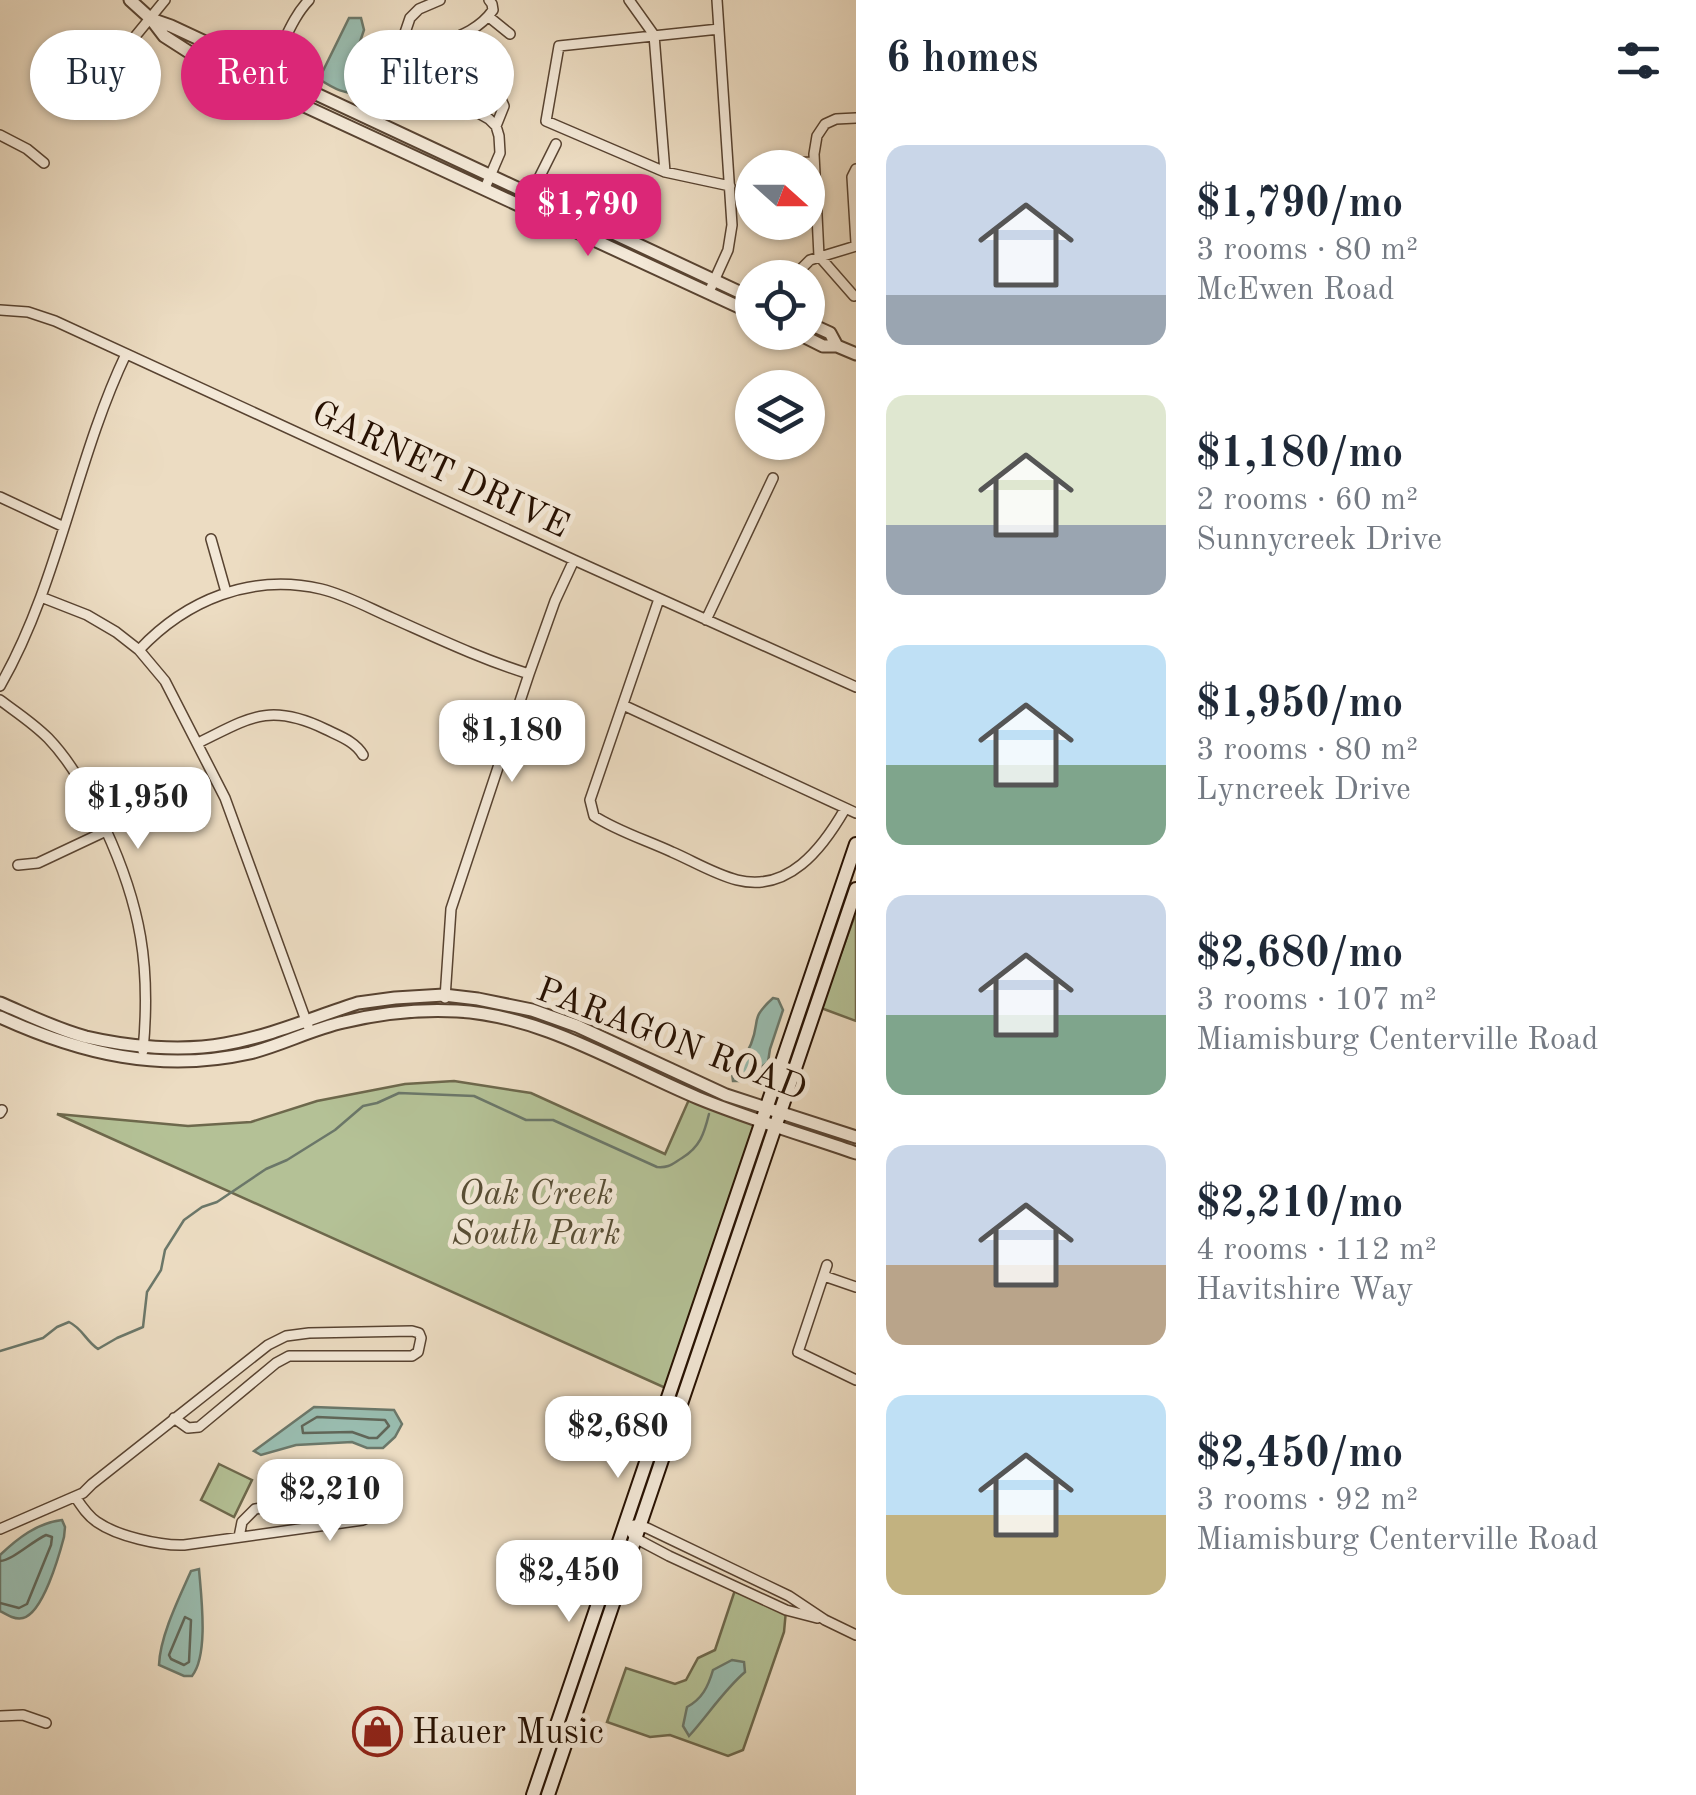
<!DOCTYPE html>
<meta charset="utf-8">
<style>
:root{--surface:#fff;--page:#f6f6f7;--text:#1f2937;--muted:#747a83;--accent:#db2777}
body{margin:0;font-family:"Old Standard TT",serif;background:var(--page);color:var(--text);height:100vh;display:flex;flex-direction:column;font-size:38px;white-space:nowrap}
*{box-sizing:border-box;margin:0}
p{font-size:32px;color:var(--muted)}
.icon{flex:none;width:55px;height:55px;fill:none;stroke:currentColor;stroke-width:2;stroke-linecap:round;stroke-linejoin:round}
.map{position:relative;flex:1;overflow:hidden}
.details{display:flex;flex-direction:column;background:var(--surface);width:840px}
.details>*{flex:none}
.top-card{position:absolute;left:30px;top:30px;width:675px;height:90px;display:flex;gap:20px}
.needle{width:65px;rotate:111deg}
.fabs{position:absolute;left:735px;top:150px;display:grid;gap:20px}
.fabs a{display:grid;place-items:center;width:90px;height:90px;border-radius:50%;background:var(--surface);box-shadow:0 2px 8px #0004;font-size:50px}
.price{position:absolute;translate:-50% -85px;padding:0 22px;border-radius:20px;background:#fff;color:#222;font-size:32px;line-height:65px;filter:drop-shadow(0 2px 5px #0008)}
.price::after{content:'';position:absolute;left:50%;top:60px;width:30px;height:22px;margin-left:-15px;background:inherit;clip-path:polygon(0 0,100% 0,50% 100%)}
.price.on{background:var(--accent);color:#fff}
ul{padding:0;list-style:none}
li{display:flex;align-items:center;gap:30px;height:250px;padding:0 30px}
li span{display:grid;place-items:center;flex:none;width:280px;height:200px;border-radius:20px;color:#555}
li>.icon{margin-inline-start:auto}
span .icon{width:120px;height:120px;fill:#fffc;stroke-width:1}
li b{font-size:42px}
h2{display:flex;justify-content:space-between;align-items:center;height:120px;padding:0 30px;font-size:42px}
.tag{padding:0 35px;border-radius:45px;background:var(--surface);box-shadow:0 2px 8px #0004;font-size:35px;line-height:90px}
.tag.on{background:var(--accent);color:#fff}
main{display:flex;flex:1;min-height:0}
.map>svg:first-child{display:block}
</style>
<main>
<div class="map">
<svg width="856" height="1795" viewBox="0 0 856 1795">
<rect width="100%" height="100%" fill="#ecdcc2"/>
<filter id="stains"><feTurbulence type="fractalNoise" baseFrequency=".002" numOctaves="4"/><feColorMatrix values="0 0 0 0 .2 0 0 0 0 .09 0 0 0 0 .02 0 0 0 .5 -.17"/></filter>
<radialGradient id="worn" r=".72"><stop offset=".6" stop-color="#630" stop-opacity="0"/><stop offset="1" stop-color="#630" stop-opacity=".3"/></radialGradient>
<path fill="#b4c196" stroke="#6d684c" stroke-width="2.5" d="M856,912V1021L821,1008Z
M454,1081L531,1093L665,1154L691,1095L763,1121L670,1390L57,1114L188,1126L251,1122L317,1101L405,1084Z
M219,1464L252,1480L234,1517L201,1500Z
M736,1587L786,1610L784,1632L743,1750L728,1756L670,1735L650,1737L607,1722L626,1668L675,1684L686,1680L698,1658L715,1650Z"/>
<path fill="#99bcaf" stroke="#6b7769" stroke-width="2.5" d="M349,18H361L364,30L348,77L357,83L363,92C346,96 333,88 319,79Z
M773,998L778,999L783,1010L770,1049L768,1062L744,1081H733L732,1073C739,1064 747,1054 751,1044C761,1019 749,1020 773,998Z
M314,1407L394,1410L402,1424L395,1437L383,1448H367L352,1442L296,1445L261,1455L254,1451Z
M62,1520L65,1527L64,1537C59,1556 43,1613 23,1618C15,1620 7,1615 0,1611V1555C18,1538 37,1523 62,1520Z
M199,1569C201,1595 209,1655 192,1676H184L159,1665C160,1636 179,1598 191,1571Z
M732,1660L744,1662L745,1672C724,1690 708,1715 689,1736L683,1726L687,1707C702,1699 708,1687 713,1670Z"/>
<g fill="none" stroke-linecap="round" stroke-linejoin="round">
<path stroke="#606658" stroke-width="2.5" d="M317,1417L385,1420L389,1426L377,1438H369L352,1432L303,1433L302,1426Z
M0,1561C13,1560 31,1542 46,1535L52,1537L51,1545L27,1604L19,1608L0,1603
M185,1617L191,1620L189,1662L184,1665L171,1659L169,1655Z"/>
<path stroke="#6b7769" stroke-width="2.5" d="M0,1351L43,1338L57,1327L69,1322C83,1329 85,1340 98,1349L117,1338L143,1327L147,1292L161,1270L165,1250L184,1220L202,1207L217,1202L266,1169L287,1160L335,1130L363,1106L377,1103L399,1093L474,1096L526,1120H553L657,1167C669,1168 672,1164 682,1158C700,1147 704,1134 709,1114"/>
<defs>
<path id="minor" d="M629,0L654,35L665,172
M489,17L510,34
M719,29L559,46L546,121L665,172L730,186
M124,50L165,0
M258,83C281,59 286,24 309,0
M475,111L483,97L491,94L500,97L504,106L496,126
M370,120L394,65L410,18L419,9L440,0
M0,135L27,149L44,163
M779,163L814,162
M856,169L852,177L856,243
M485,188L500,153L499,136L496,126L489,119L438,90L423,55L426,49C452,38 477,33 493,10L492,4L489,0
M531,194L556,144
M792,278L810,260L856,246
M709,292L728,250L732,225L717,0
M854,296L819,256L814,154L817,136L825,124L836,119L856,118
M0,310L28,312L55,321L574,560L856,687
M0,497L64,527
M211,539L226,592
M41,597L87,615L116,632L139,650L165,681L225,798L308,1026
M659,599L590,800L594,816C617,831 646,840 672,852C693,861 714,874 737,880C788,893 822,849 845,809
M706,620L773,478
M139,650C186,600 251,573 321,589C346,595 369,608 392,618C437,638 481,659 529,674
M0,686C59,583 75,461 126,354
M0,700C16,712 33,723 48,738C73,764 89,796 105,828C141,906 151,966 143,1051
M623,705L856,813
M198,743C249,718 269,702 325,729C339,736 355,741 363,755
M18,865L38,863L106,831
M445,998L451,909L529,674L555,601L574,560
M0,1113L2,1110
M827,1265L798,1352L856,1380
M824,1276L856,1287
M76,1498C82,1507 88,1516 97,1522C117,1536 160,1546 184,1545L363,1520L373,1515L375,1501L370,1496L363,1494L255,1509L242,1522L239,1537
M626,1524L635,1538L669,1556L786,1610L817,1618
M634,1525L647,1528L789,1596L825,1620L856,1635
M0,1529L83,1493L92,1484L268,1345L286,1336L309,1333L412,1331L419,1333L421,1338L418,1352L412,1356H289L276,1363L199,1427L188,1428L174,1418
M0,1716L23,1715L46,1723"/>
<path id="tertiary" d="M130,0L151,19L164,36L192,54L752,313
M151,19L171,26L752,298
M808,323L830,333L837,346
M795,332L823,346H837L856,354
M0,1003C28,1015 56,1029 86,1037C129,1047 181,1052 225,1044C271,1036 314,1017 358,1003L395,998L444,995L478,999L532,1010L577,1026L726,1095L856,1137
M0,1017C81,1054 161,1073 250,1053C282,1045 312,1029 344,1022C381,1013 419,1009 457,1011C544,1016 619,1065 698,1098C749,1119 804,1135 856,1153"/>
<path id="secondary" d="M533,1795L856,844
M548,1795L856,889"/>
</defs>
<use href="#minor" stroke="#584331" stroke-width="12"/>
<use href="#tertiary" stroke="#584331" stroke-width="15"/>
<use href="#secondary" stroke="#261001" stroke-width="16"/>
<use href="#minor" stroke="#f3e8d7" stroke-width="9"/>
<use href="#tertiary" stroke="#f3e8d7" stroke-width="11"/>
<use href="#secondary" stroke="#f3e8d7" stroke-width="12"/>
</g>
<defs>
<symbol id="shop-ring" viewBox="-11 -11 22 22"><circle r="9.5" fill="#f3e8d7" stroke="#8f2418" stroke-width="1.5"/><path d="M-5-2.5h2.3a2.7 3.5 0 0 1 5.4 0H5L5.5 6h-11ZM-1.5-2.5h3a1.5 2.3 0 0 0-3 0Z" fill="#8f2418"/></symbol>
</defs>
<g fill-rule="evenodd">
<use href="#shop-ring" x="350" y="1704" width="55" height="55"/>
</g>
<g text-anchor="middle" stroke-width="10" stroke-linejoin="round" paint-order="stroke">
<g font-size="35" fill="#261001" stroke="#f3e8d7">
<text transform="translate(441 468) rotate(25)" y="12">GARNET DRIVE</text>
<text transform="translate(672 1038) rotate(21)" y="12">PARAGON ROAD</text>
</g>
<g font-size="35" font-style="italic" fill="#584e35" stroke="#f3e8d7">
<text x="536" y="1204">Oak Creek<tspan x="536" dy="40">South Park</tspan></text>
</g>
<g font-size="35" fill="#261001" stroke="#f3e8d7" text-anchor="start">
<text x="412" y="1743">Hauer Music</text>
</g>
</g>
<rect width="100%" height="100%" filter="url(#stains)"/>
<rect width="100%" height="100%" fill="url(#worn)"/>
</svg>
<div class="fabs">
<a><svg class="needle" viewBox="-14 -14 28 28"><path d="M0-13l5 13h-10z" fill="#e53935"/><path d="M0 13l5-13h-10z" fill="#747a83"/></svg></a>
<a><svg class="icon" aria-label="locate" viewBox="0 0 24 24"><circle cx="12" cy="12" r="6"/><path d="M12 2v4M12 18v4M2 12h4M18 12h4"/></svg></a>
<a><svg class="icon" aria-label="layers" viewBox="0 0 24 24"><path d="M12 4l9 5-9 5-9-5zM3 14l9 5 9-5"/></svg></a>
</div>
<b class="price on" style="left:588px;top:259px">$1,790</b>
<b class="price" style="left:512px;top:785px">$1,180</b>
<b class="price" style="left:138px;top:852px">$1,950</b>
<b class="price" style="left:618px;top:1481px">$2,680</b>
<b class="price" style="left:330px;top:1544px">$2,210</b>
<b class="price" style="left:569px;top:1625px">$2,450</b>
<div class="top-card">
<a class="tag">Buy</a>
<a class="tag on">Rent</a>
<a class="tag">Filters</a>
</div>
</div>
<section class="details">
<h2>6 homes<svg class="icon" aria-label="filters" viewBox="0 0 24 24"><path d="M4 7h16M4 17h16"/><circle cx="9" cy="7" r="2"/><circle cx="15" cy="17" r="2"/></svg></h2>
<ul>
<li><span style="background:linear-gradient(#c9d6e8 75%,#9aa5b1 0)"><svg class="icon" aria-label="home" viewBox="0 0 24 24"><path d="M3 11l9-7 9 7M6 9v11h12V9"/></svg></span><div><b>$1,790/mo</b><p>3 rooms · 80 m²</p><p>McEwen Road</p></div></li>
<li><span style="background:linear-gradient(#dfe7d0 65%,#9aa5b1 0)"><svg class="icon" aria-label="home" viewBox="0 0 24 24"><path d="M3 11l9-7 9 7M6 9v11h12V9"/></svg></span><div><b>$1,180/mo</b><p>2 rooms · 60 m²</p><p>Sunnycreek Drive</p></div></li>
<li><span style="background:linear-gradient(#bfe0f5 60%,#7fa58c 0)"><svg class="icon" aria-label="home" viewBox="0 0 24 24"><path d="M3 11l9-7 9 7M6 9v11h12V9"/></svg></span><div><b>$1,950/mo</b><p>3 rooms · 80 m²</p><p>Lyncreek Drive</p></div></li>
<li><span style="background:linear-gradient(#c9d6e8 60%,#7fa58c 0)"><svg class="icon" aria-label="home" viewBox="0 0 24 24"><path d="M3 11l9-7 9 7M6 9v11h12V9"/></svg></span><div><b>$2,680/mo</b><p>3 rooms · 107 m²</p><p>Miamisburg Centerville Road</p></div></li>
<li><span style="background:linear-gradient(#c9d6e8 60%,#b9a48a 0)"><svg class="icon" aria-label="home" viewBox="0 0 24 24"><path d="M3 11l9-7 9 7M6 9v11h12V9"/></svg></span><div><b>$2,210/mo</b><p>4 rooms · 112 m²</p><p>Havitshire Way</p></div></li>
<li><span style="background:linear-gradient(#bfe0f5 60%,#c2b280 0)"><svg class="icon" aria-label="home" viewBox="0 0 24 24"><path d="M3 11l9-7 9 7M6 9v11h12V9"/></svg></span><div><b>$2,450/mo</b><p>3 rooms · 92 m²</p><p>Miamisburg Centerville Road</p></div></li>
</ul>
</section>
</main>
